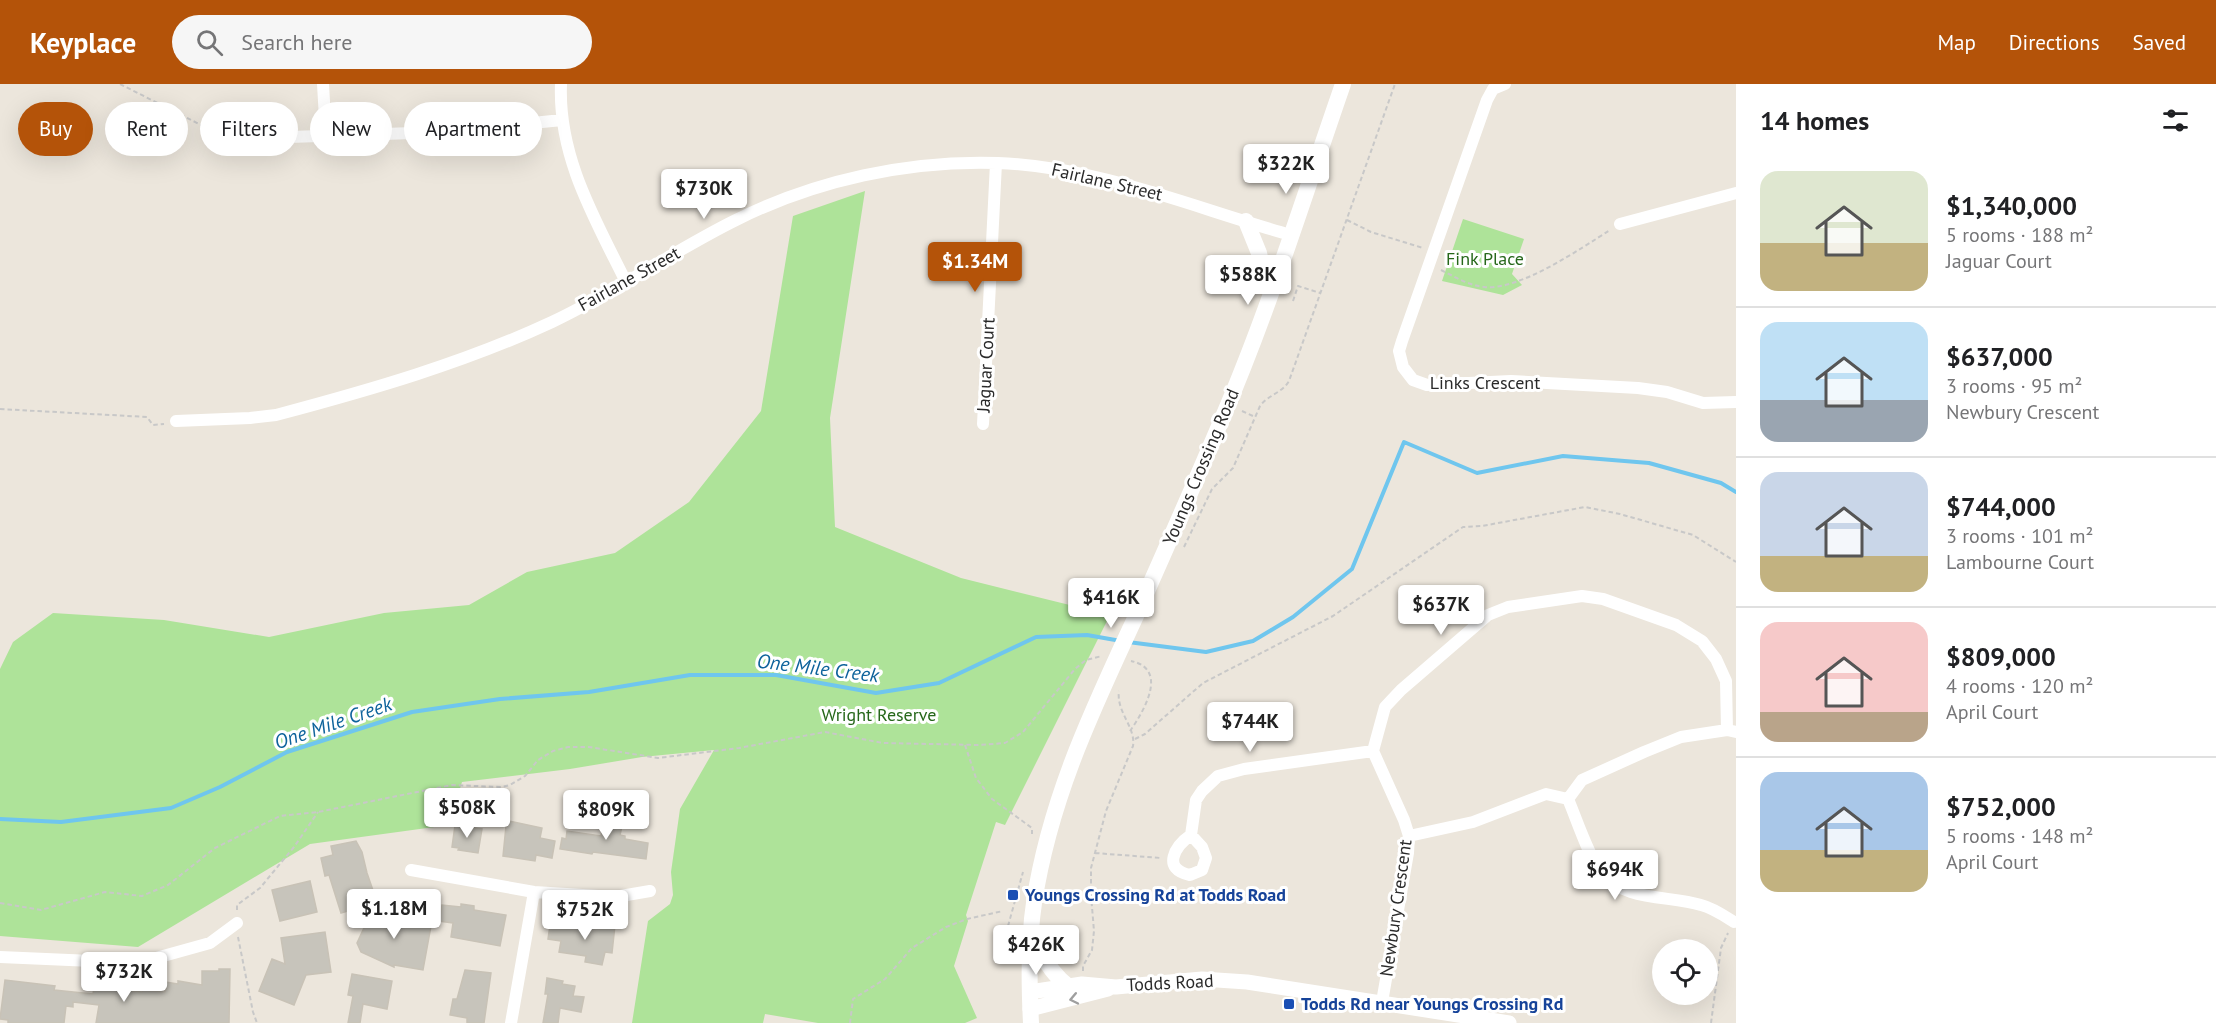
<!DOCTYPE html>
<meta charset="utf-8">
<style>
:root{--surface:#fff;--page:#f6f6f6;--text:#202124;--muted:#757577;--line:#e0e0e0;--accent:#b45309}
body{margin:0;font-family:"PT Sans",sans-serif;background:var(--page);color:var(--text);height:100vh;display:flex;flex-direction:column;font-size:22px;white-space:nowrap}
*{box-sizing:border-box;margin:0}
p{font-size:20px;color:var(--muted)}
.icon{flex:none;width:33px;height:33px;fill:none;stroke:currentColor;stroke-width:2;stroke-linecap:round;stroke-linejoin:round}
.map{position:relative;flex:1;overflow:hidden}
.side{display:flex;flex-direction:column;background:var(--surface);width:480px}
.side>*{flex:none}
.top-card{position:absolute;left:18px;top:18px;width:570px;height:54px;display:flex;gap:12px}
.fabs{position:absolute;left:1652px;top:855px;display:grid;gap:12px}
.fabs a{display:grid;place-items:center;width:66px;height:66px;border-radius:50%;background:var(--surface);box-shadow:0 6px 24px #0002;font-size:30px}
.price{position:absolute;translate:-50% -51px;padding:0 14px;border-radius:6px;background:#fff;color:#222;font-size:20px;line-height:39px;filter:drop-shadow(0 2px 3px #0008)}
.price::after{content:'';position:absolute;left:50%;top:36px;width:18px;height:14px;margin-left:-9px;background:inherit;clip-path:polygon(0 0,100% 0,50% 100%)}
.price.selected{background:var(--accent);color:#fff}
ul{padding:0;list-style:none}
li{display:flex;align-items:center;gap:18px;height:150px;padding:0 24px}
li+li{border-top:2px solid var(--line)}
li span{display:grid;place-items:center;flex:none;width:168px;height:120px;border-radius:18px;color:#555}
li>.icon{margin-inline-start:auto}
span .icon{width:72px;height:72px;fill:#fffc;stroke-width:1}
li b{font-size:26px}
h2{display:flex;justify-content:space-between;align-items:center;height:72px;padding:0 24px;font-size:26px}
.tag{padding:0 21px;border-radius:27px;background:var(--surface);box-shadow:0 6px 24px #0002;font-size:21px;line-height:54px}
.tag.selected{background:var(--accent);color:#fff}
header{display:flex;align-items:center;gap:36px;box-sizing:border-box;height:84px;padding:0 30px;background:var(--accent);color:#fff}
header strong{font-size:28px}
nav{display:flex;gap:33px;margin-inline-start:auto;font-size:21px}
.search{width:420px;height:54px;background:var(--page);display:flex;align-items:center;gap:15px;box-sizing:border-box;padding:0 21px;border-radius:33px;color:var(--muted);font-size:22px}
main{display:flex;flex:1;min-height:0}
.map>svg:first-child{display:block}
</style>
<header>
<strong>Keyplace</strong>
<div class="search"><svg class="icon" aria-label="search" viewBox="0 0 24 24"><circle cx="10" cy="10" r="6"/><path d="M15 15l6 6"/></svg>Search here</div>
<nav><a>Map</a><a>Directions</a><a>Saved</a></nav>
</header>
<main>
<div class="map">
<svg width="1736" height="939" viewBox="0 0 1736 939">
<rect width="100%" height="100%" fill="#ece6dc"/>
<path fill="#aee399" d="M865,107L830,334L835,443L961,494L1094,527L1109,533L1005,741L996,738L966,831L968,837L954,882L977,934L965,939H818L765,930L763,939H632L648,837L670,820L673,811L671,788L680,725L714,666L642,673L570,685L462,698L449,741L310,760L138,863L0,852V585L13,558L53,529L164,536L269,553L384,529L469,521L527,488L615,469L689,418L761,327L793,132Z
M1463,135L1524,155L1512,190L1522,201L1503,211L1442,197Z"/>
<g fill="none" stroke-linecap="round" stroke-linejoin="round">
<path stroke="#6fc6ee" stroke-width="4" d="M1128,558L1206,568L1253,557L1293,533L1352,485L1404,358L1477,389L1563,372L1649,379L1721,399L1736,408
M0,735L61,738L171,724L220,703L287,668L412,628L500,615L589,608L690,591H776L876,609L939,599L1036,553L1087,551L1121,557"/>
</g>
<path fill="#c7c4bb" stroke="#c8c2b6" stroke-width="1.5" d="M605,730L624,733L620,751L625,752V755L648,759L646,775L593,768L592,770L560,765L562,754L566,755L567,747L601,752Z
M509,737L542,744L540,754L555,757L552,774L536,771L535,777L503,772L506,742Z
M455,741L482,745L478,769L458,766L459,764L452,763Z
M356,757L362,768L367,789L377,818L341,829L329,791L325,792L321,774L333,771L331,762Z
M310,797L317,828L280,837L272,806Z
M375,820L395,828L400,833L399,836L431,842L423,886L394,881V883L361,868L357,859Z
M461,820L474,822V826L506,831L500,862L451,853L453,839L439,837L442,821L461,823Z
M593,837L615,841L612,869L605,868L602,881L585,878L586,872L559,868L561,857L548,855L550,841L563,843L564,840L591,845Z
M325,848L331,888L306,891L294,921L259,907L272,875L285,880L281,854Z
M219,885H230L229,939H96L99,921L73,918V923L66,922L64,939H8V936L0,935L5,896L55,902L54,906L93,910L94,903L142,908L143,906L165,908L166,898L178,900V897L202,901V887H219Z
M465,886L491,889L484,939H467V934L450,931L453,915H457Z
M352,890L392,897L387,925L363,920L360,939H348L353,912L348,911Z
M547,894L563,897L562,900L575,902L573,912L584,913L581,928L560,924L558,939H543L548,910H545Z"/>
<g fill="none" stroke-linecap="round" stroke-linejoin="round">
<path stroke="#c8c8c8" stroke-width="2" stroke-dasharray="4.5 3" stroke-linecap="butt" d="M120,0L205,43L212,44
M1347,136L1371,148L1423,164
M1441,186C1455,193 1468,201 1484,203C1519,207 1580,165 1610,146
M1293,217L1298,202L1320,209
M0,325L147,333L153,341L164,340
M1242,327L1255,333
M1184,463L1212,405L1233,384L1260,322C1268,311 1282,309 1289,297L1395,0
M1130,647C1144,627 1169,585 1131,577
M1135,655L1145,650L1203,599L1333,532L1463,443L1482,442L1585,423L1620,430L1693,451L1736,478
M965,661L976,694L992,715L1032,744V750
M1095,769L1161,774
M0,819L41,826L105,808L142,812L168,801L215,764L280,732L318,728L452,701L501,703L510,701L525,692L538,676L553,667L568,663H589L658,674L739,664L825,648L883,659L979,661L1005,659L1023,648L1075,585L1086,576L1102,572
M237,826V821L260,804L294,763L318,728
M1008,842L1023,788
M238,853L253,928L257,939
M1083,887V882L1092,866L1094,847L1091,811V784L1106,727L1133,662C1136,643 1116,628 1119,607
M850,939L853,915L885,895L912,864L946,843L967,835L1003,827
M1711,939L1721,864L1728,849"/>
<path stroke="#fff" stroke-width="12" d="M323,0L326,52
M561,0C558,73 595,135 626,198
M1505,0L1493,5L1487,16L1402,257L1399,267L1403,283L1413,296L1427,301L1511,297L1638,304L1667,308L1703,319L1736,318
M223,45L258,54L445,48L562,36
M1620,140L1736,109
M176,337L250,334L276,331C370,306 464,279 552,238C616,208 673,167 736,136C816,96 909,76 998,79C1100,83 1194,124 1291,151
M983,340L996,79
M1568,715C1577,736 1588,771 1601,788C1625,818 1668,811 1701,821C1713,824 1723,831 1734,838
M1191,751L1202,763L1206,774L1202,786L1190,791C1161,785 1175,762 1191,751L1196,716L1202,707L1218,692L1244,685L1373,667
M1409,752L1473,738L1546,710L1568,715L1582,696L1644,668L1681,653L1727,646L1736,648
M411,786L534,808L615,813L650,807
M0,873L138,879L210,859L237,839
M1382,918L1408,769L1409,752L1404,736L1373,667L1385,623L1401,606L1488,531L1508,523L1582,512L1603,515L1676,541L1702,557L1716,575L1726,597L1727,646
M511,939L534,808"/>
<path stroke="#fff" stroke-width="15" d="M1030,908L1082,900L1116,903L1202,895L1247,898L1509,939
M1030,925L1108,905"/>
<path stroke="#fff" stroke-width="16" d="M1246,137L1259,169L1263,186L1273,203
M1031,855C1043,871 1052,891 1068,902
M1031,939C1029,900 1028,858 1034,819C1050,714 1092,627 1136,532C1165,467 1194,401 1222,335C1269,226 1304,112 1343,0"/>
</g>
<defs><path id="oneway-chevron" d="M-2-3.5L2.5 0L-2 3.5" fill="none" stroke-width="1.6" stroke-linecap="round" stroke-linejoin="round" transform="scale(1.5)"/></defs>
<use stroke="#9f9f9f" href="#oneway-chevron" transform="translate(1074 915) rotate(168)"/>
<g fill="#1a4fb4" stroke="#fff" stroke-width="2">
<rect x="1007" y="805" width="12" height="12" rx="3"/>
<rect x="1283" y="914" width="12" height="12" rx="3"/>
</g>
<g text-anchor="middle" stroke-width="6" stroke-linejoin="round" paint-order="stroke">
<g font-size="18" fill="#2a2a2a" stroke="#fff">
<text transform="translate(1107 98) rotate(13)" y="6">Fairlane Street</text>
<text transform="translate(629 195) rotate(-29)" y="6">Fairlane Street</text>
<text transform="translate(986 281) rotate(-87)" y="6">Jaguar Court</text>
<text x="1485" y="305">Links Crescent</text>
<text transform="translate(1201 383) rotate(-67)" y="6">Youngs Crossing Road</text>
<text transform="translate(1396 824) rotate(-82)" y="6">Newbury Crescent</text>
<text transform="translate(1170 899) rotate(-3)" y="6">Todds Road</text>
</g>
<g font-size="18" fill="#26671a" stroke="#fff">
<text x="1485" y="181">Fink Place</text>
<text x="879" y="637">Wright Reserve</text>
</g>
<g font-size="18" font-weight="bold" fill="#164399" stroke="#fff" text-anchor="start">
<text x="1025" y="817">Youngs Crossing Rd at Todds Road</text>
<text x="1301" y="926">Todds Rd near Youngs Crossing Rd</text>
</g>
<g font-size="20" font-style="italic" fill="#0e639b" stroke="#fff">
<text transform="translate(818 584) rotate(7)" y="7">One Mile Creek</text>
<text transform="translate(333 639) rotate(-19)" y="7">One Mile Creek</text>
</g>
</g>
</svg>
<div class="fabs">
<a><svg class="icon" aria-label="locate" viewBox="0 0 24 24"><circle cx="12" cy="12" r="6"/><path d="M12 2v4M12 18v4M2 12h4M18 12h4"/></svg></a>
</div>
<b class="price" style="left:1286px;top:111px">$322K</b>
<b class="price" style="left:704px;top:136px">$730K</b>
<b class="price selected" style="left:975px;top:209px">$1.34M</b>
<b class="price" style="left:1248px;top:222px">$588K</b>
<b class="price" style="left:1111px;top:545px">$416K</b>
<b class="price" style="left:1441px;top:552px">$637K</b>
<b class="price" style="left:1250px;top:669px">$744K</b>
<b class="price" style="left:467px;top:755px">$508K</b>
<b class="price" style="left:606px;top:757px">$809K</b>
<b class="price" style="left:1615px;top:817px">$694K</b>
<b class="price" style="left:394px;top:856px">$1.18M</b>
<b class="price" style="left:585px;top:857px">$752K</b>
<b class="price" style="left:1036px;top:892px">$426K</b>
<b class="price" style="left:124px;top:919px">$732K</b>
<div class="top-card">
<a class="tag selected">Buy</a>
<a class="tag">Rent</a>
<a class="tag">Filters</a>
<a class="tag">New</a>
<a class="tag">Apartment</a>
</div>
</div>
<section class="side">
<h2>14 homes<svg class="icon" aria-label="filters" viewBox="0 0 24 24"><path d="M4 7h16M4 17h16"/><circle cx="9" cy="7" r="2"/><circle cx="15" cy="17" r="2"/></svg></h2>
<ul>
<li><span style="background:linear-gradient(#dfe7d0 60%,#c2b280 0)"><svg class="icon" aria-label="home" viewBox="0 0 24 24"><path d="M3 11l9-7 9 7M6 9v11h12V9"/></svg></span><div><b>$1,340,000</b><p>5 rooms · 188 m²</p><p>Jaguar Court</p></div></li>
<li><span style="background:linear-gradient(#bfe0f5 65%,#9aa5b1 0)"><svg class="icon" aria-label="home" viewBox="0 0 24 24"><path d="M3 11l9-7 9 7M6 9v11h12V9"/></svg></span><div><b>$637,000</b><p>3 rooms · 95 m²</p><p>Newbury Crescent</p></div></li>
<li><span style="background:linear-gradient(#c9d6e8 70%,#c2b280 0)"><svg class="icon" aria-label="home" viewBox="0 0 24 24"><path d="M3 11l9-7 9 7M6 9v11h12V9"/></svg></span><div><b>$744,000</b><p>3 rooms · 101 m²</p><p>Lambourne Court</p></div></li>
<li><span style="background:linear-gradient(#f6c9c9 75%,#b9a48a 0)"><svg class="icon" aria-label="home" viewBox="0 0 24 24"><path d="M3 11l9-7 9 7M6 9v11h12V9"/></svg></span><div><b>$809,000</b><p>4 rooms · 120 m²</p><p>April Court</p></div></li>
<li><span style="background:linear-gradient(#a9c7e8 65%,#c2b280 0)"><svg class="icon" aria-label="home" viewBox="0 0 24 24"><path d="M3 11l9-7 9 7M6 9v11h12V9"/></svg></span><div><b>$752,000</b><p>5 rooms · 148 m²</p><p>April Court</p></div></li>
</ul>
</section>
</main>
